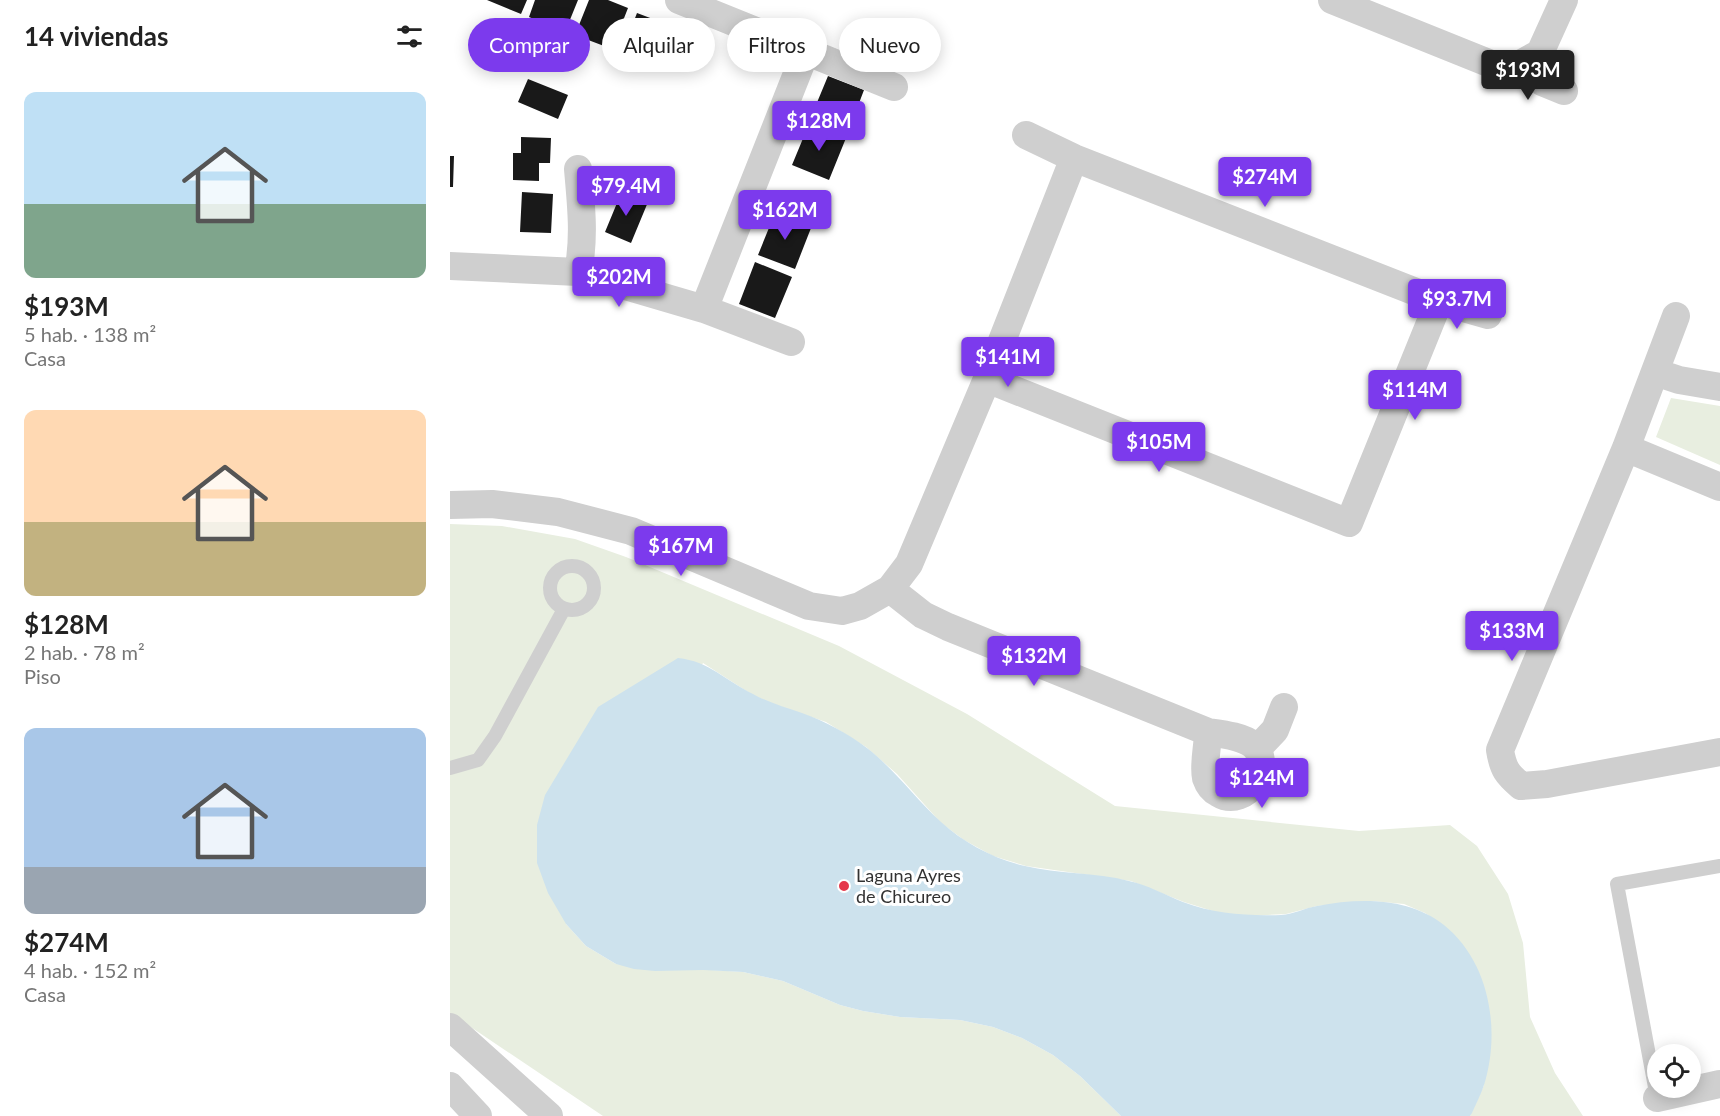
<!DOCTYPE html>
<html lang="es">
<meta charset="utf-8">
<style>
:root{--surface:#fff;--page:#f2f2f2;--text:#222;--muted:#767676;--accent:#7c3aed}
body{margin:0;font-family:Lato,sans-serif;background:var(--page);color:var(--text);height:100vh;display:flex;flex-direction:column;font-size:22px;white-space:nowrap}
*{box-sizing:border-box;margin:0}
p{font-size:20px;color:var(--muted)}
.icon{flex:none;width:33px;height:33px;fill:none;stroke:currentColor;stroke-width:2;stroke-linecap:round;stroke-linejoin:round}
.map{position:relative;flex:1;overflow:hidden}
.sheet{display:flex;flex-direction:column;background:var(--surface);width:450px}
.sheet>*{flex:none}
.top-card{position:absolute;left:18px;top:18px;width:570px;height:54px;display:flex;gap:12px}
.fabs{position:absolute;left:1197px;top:1044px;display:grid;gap:12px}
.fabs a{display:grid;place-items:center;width:54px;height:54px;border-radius:50%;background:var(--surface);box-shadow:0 3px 15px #0003;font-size:30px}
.price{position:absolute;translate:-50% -51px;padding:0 14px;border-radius:6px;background:var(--accent);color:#fff;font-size:20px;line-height:39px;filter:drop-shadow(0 2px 3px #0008)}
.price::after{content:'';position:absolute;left:50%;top:36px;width:18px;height:14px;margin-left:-9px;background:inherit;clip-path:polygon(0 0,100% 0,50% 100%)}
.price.active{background:#222;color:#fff}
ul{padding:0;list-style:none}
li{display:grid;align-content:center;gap:12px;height:318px;padding:0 24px}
li span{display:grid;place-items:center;height:186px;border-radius:12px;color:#555}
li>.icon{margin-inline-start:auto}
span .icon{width:108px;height:108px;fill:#fffc;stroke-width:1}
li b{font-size:26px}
h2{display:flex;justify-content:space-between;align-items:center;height:72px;padding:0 24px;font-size:26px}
.pill{padding:0 21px;border-radius:27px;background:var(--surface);box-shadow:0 3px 15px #0003;font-size:21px;line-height:54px}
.pill.active{background:var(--accent);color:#fff}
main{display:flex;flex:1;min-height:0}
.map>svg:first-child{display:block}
</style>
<main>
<section class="sheet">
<h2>14 viviendas<svg class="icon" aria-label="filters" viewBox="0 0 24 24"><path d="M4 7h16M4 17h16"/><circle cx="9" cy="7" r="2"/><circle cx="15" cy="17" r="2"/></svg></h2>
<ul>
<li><span style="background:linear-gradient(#bfe0f5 60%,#7fa58c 0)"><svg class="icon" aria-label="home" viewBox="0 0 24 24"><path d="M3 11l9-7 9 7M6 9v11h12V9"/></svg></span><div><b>$193M</b><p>5 hab. · 138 m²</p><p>Casa</p></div></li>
<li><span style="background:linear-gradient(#ffd9b3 60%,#c2b280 0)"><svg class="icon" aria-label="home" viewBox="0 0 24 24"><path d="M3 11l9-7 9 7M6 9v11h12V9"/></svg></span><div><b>$128M</b><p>2 hab. · 78 m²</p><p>Piso</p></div></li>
<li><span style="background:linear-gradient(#a9c7e8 75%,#9aa5b1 0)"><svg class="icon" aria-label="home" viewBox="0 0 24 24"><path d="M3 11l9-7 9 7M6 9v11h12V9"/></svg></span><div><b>$274M</b><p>4 hab. · 152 m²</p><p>Casa</p></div></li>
</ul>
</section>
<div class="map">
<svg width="1270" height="1116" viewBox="0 0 1270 1116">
<rect width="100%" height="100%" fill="#fff"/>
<path fill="#e8eee0" d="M1221,398L1270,406V465L1206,437Z
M0,524L52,526L125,539L176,557L389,646L517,714L665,806L909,831L1000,825L1027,846L1058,894L1073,943L1080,1017L1105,1073L1133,1116H1020L1034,1085L993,925L975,913L954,904L922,901L867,906L836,914L795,916L766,912L734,902L681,881L576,866L543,856L514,840L491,823L447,774L416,747L376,722L323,704L301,694L253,663L116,924L136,946L166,964L293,972L333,981L390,1005L413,1011L450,1017L510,1020L543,1027L572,1038L603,1055L630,1076L671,1116H153L0,1013Z"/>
<path fill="#cde2ed" d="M66,40L94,53L88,68L59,56Z
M228,658C259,661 276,681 303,694C319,703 335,707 352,713C375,721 397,733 417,748C445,770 465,798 491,822C514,843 544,859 575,866C608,874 645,872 679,881C698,885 715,895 733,902C765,914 797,916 831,915C844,914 855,908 867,906C910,898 958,897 994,925C1040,962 1051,1031 1034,1085C1031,1094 1026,1104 1022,1113L1020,1116H671L630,1076L603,1055L572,1038L543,1027L510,1020L450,1017L413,1011L390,1005L333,981L293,972L253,970L205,971L184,969L166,964L136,946L116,924L98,893L87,863V825L95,795L148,707Z"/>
<path fill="#191919" d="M37,0H77L71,14Z
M85,0H128L115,32L79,17Z
M139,0H158L178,8L162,49L125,35Z
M187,13L224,27L207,69L171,54Z
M378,76L414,90L398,132L361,117Z
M78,79L118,95L108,119L68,102Z
M359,124L396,138L379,180L342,165Z
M71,137L101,138L100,163H89V181L63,180V153H71Z
M0,156H4L3,187H0Z
M172,191L198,202L181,243L155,232Z
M72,192L103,194L101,233L70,232Z
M325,213L361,228L345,269L308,255Z
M305,262L342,277L325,318L289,304Z"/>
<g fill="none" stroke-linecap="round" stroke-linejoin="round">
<path stroke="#cfcfcf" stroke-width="14" d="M100 588a22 22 0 1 1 44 0a22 22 0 1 1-44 0Z
M0,768L28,760L45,736L114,609
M1207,1098L1167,884L1270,866"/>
<path stroke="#cfcfcf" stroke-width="28" d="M229,0L444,87
M882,0L1051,68L1070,64L1090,53L1114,0
M1070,64L1092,82L1114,91
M576,135L624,158L989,301L1038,315
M128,169C131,204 135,237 128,272
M0,266L128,272L254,309L341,342
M254,309L356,51
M1226,316L1176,448L1050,750C1053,769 1057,774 1071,786L1097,784L1270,752
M1205,372L1229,380L1270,387
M537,379L899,523L989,301
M1176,448L1270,487
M0,505L42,504L108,512L181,531L359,606L392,611L410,606L440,589L459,564L537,379L624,158
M440,589L473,615L498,627L758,732C772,734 792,736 803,745C825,763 797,811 768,793C762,790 758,784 756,778C753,765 758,746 758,732
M807,749L825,730L834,707
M0,1027L99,1116
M0,1086L28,1116
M1207,1098L1270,1084"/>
</g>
<circle fill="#e5374a" stroke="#fff" stroke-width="2" cx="394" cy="886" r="6"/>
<g text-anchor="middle" stroke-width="6" stroke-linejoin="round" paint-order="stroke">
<g font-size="18" fill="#323232" stroke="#fff" text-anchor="start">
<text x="406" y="882">Laguna Ayres<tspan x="406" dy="21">de Chicureo</tspan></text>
</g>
</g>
</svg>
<div class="fabs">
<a><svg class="icon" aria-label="locate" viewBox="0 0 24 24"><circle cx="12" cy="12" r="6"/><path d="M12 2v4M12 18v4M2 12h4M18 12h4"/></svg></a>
</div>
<b class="price active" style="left:1078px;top:101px">$193M</b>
<b class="price" style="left:369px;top:152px">$128M</b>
<b class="price" style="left:815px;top:208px">$274M</b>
<b class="price" style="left:176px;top:217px">$79.4M</b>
<b class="price" style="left:335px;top:241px">$162M</b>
<b class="price" style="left:169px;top:308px">$202M</b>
<b class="price" style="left:1007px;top:330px">$93.7M</b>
<b class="price" style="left:558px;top:388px">$141M</b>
<b class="price" style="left:965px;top:421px">$114M</b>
<b class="price" style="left:709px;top:473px">$105M</b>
<b class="price" style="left:231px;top:577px">$167M</b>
<b class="price" style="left:1062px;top:662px">$133M</b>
<b class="price" style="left:584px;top:687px">$132M</b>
<b class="price" style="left:812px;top:809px">$124M</b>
<div class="top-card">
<a class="pill active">Comprar</a>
<a class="pill">Alquilar</a>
<a class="pill">Filtros</a>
<a class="pill">Nuevo</a>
</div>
</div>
</main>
